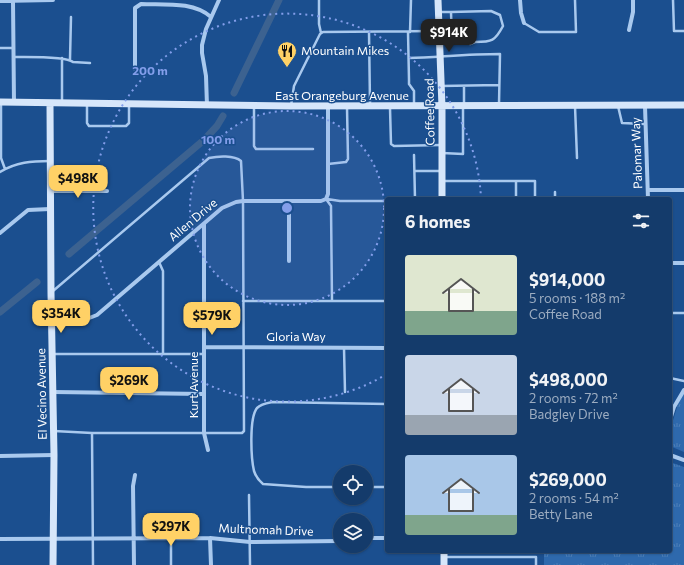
<!DOCTYPE html>
<meta charset="utf-8">
<style>
:root{--surface:#143b6b;--page:#1d4271;--text:#f1f3f6;--muted:#9dadc1;--line:#33557e;--accent:#ffd166}
body{margin:0;font-family:Commissioner,sans-serif;background:var(--page);color:var(--text);height:100vh;display:flex;flex-direction:column;font-size:15px;white-space:nowrap}
*{box-sizing:border-box;margin:0}
p{font-size:13px;color:var(--muted)}
.icon{flex:none;width:22px;height:22px;fill:none;stroke:currentColor;stroke-width:2;stroke-linecap:round;stroke-linejoin:round}
.map{position:relative;flex:1;overflow:hidden}
.side{position:absolute;left:385px;top:197px;width:287px;height:356px;display:flex;flex-direction:column;background:var(--surface);border-radius:4px;box-shadow:0 1px 3px #0004,0 0 0 1px var(--line)}
.side>*{flex:none}
.fabs{position:absolute;left:333px;top:465px;display:grid;gap:8px}
.fabs a{display:grid;place-items:center;width:40px;height:40px;border-radius:50%;background:var(--surface);box-shadow:0 1px 3px #0004,0 0 0 1px var(--line);font-size:20px}
.price{position:absolute;translate:-50% -34px;padding:0 9px;border-radius:8px;background:var(--accent);color:#111;font-size:13px;line-height:26px;filter:drop-shadow(0 1px 2px #0008)}
.price::after{content:'';position:absolute;left:50%;top:24px;width:12px;height:9px;margin-left:-6px;background:inherit;clip-path:polygon(0 0,100% 0,50% 100%)}
.price.selected{background:#222;color:#fff}
ul{padding:0;list-style:none}
li{display:flex;align-items:center;gap:12px;height:100px;padding:0 20px}
li span{display:grid;place-items:center;flex:none;width:112px;height:80px;border-radius:4px;color:#555}
li>.icon{margin-inline-start:auto}
span .icon{width:48px;height:48px;fill:#fffc;stroke-width:1}
li b{font-size:17px}
h2{display:flex;justify-content:space-between;align-items:center;height:48px;padding:0 20px;font-size:17px}
.map>svg:first-child{display:block}
</style>
<div class="map">
<svg width="684" height="565" viewBox="0 0 684 565">
<defs>
<pattern id="park-tufts" width="24" height="20" patternUnits="userSpaceOnUse"><rect width="24" height="20" fill="#2e69ad"/><path d="M3 7l-1-3M5 7V3M7 7l1-3M15 17l-1-3M17 17v-4M19 17l1-3" fill="none" stroke="#4d80b9"/></pattern>
</defs>
<rect width="100%" height="100%" fill="#1b4f8f"/>
<path fill="url(#park-tufts)" d="M684,393V452L670,446V430L679,401Z
M670,462L684,467V565H544V551H670Z"/>
<g fill="none" stroke-linecap="round" stroke-linejoin="round">
<path stroke="#3c6290" stroke-width="7" d="M234,93L279,0
M69,254L204,140L217,126L223,116
M0,312L37,282"/>
<path stroke="#a9c9ee" stroke-width="2.5" d="M319,0V24L321,33
M673,0L674,31H684
M439,12H451
M524,23L539,32H576L575,0
M369,32L370,104
M408,32L409,80V84L414,91V104
M410,32L411,0
M470,40L475,42L470,44
M440,42L459,43L464,40
M452,42L451,12L491,11L500,15L503,26C495,41 492,42 475,42
M0,48H13
M14,57C26,57 66,56 73,62L90,63
M409,58C439,57 469,54 500,54L499,104
M70,59L71,17
M441,86L499,85
M62,102V58
M1,103V158L5,169
M87,104V123L89,126H126L129,123V105
M464,104V86
M291,106L294,86L320,34L323,32L438,31
M575,106L577,158
M618,106L622,123L645,124
M254,107V146L256,149H313
M390,108L391,144L394,146L441,145
M442,153L463,154V107
M414,155L415,199
M328,164L346,162L348,159L347,107
M415,171H440
M0,172C16,162 32,161 50,161
M443,181H535V199
M516,181V199
M555,192V199
M326,199L331,206L332,301
M327,199L340,201H387
M159,262L163,271V354
M53,291L209,158C218,156 234,155 241,161L243,201L244,431L242,433H92L54,431
M243,301H387
M670,313H684
M344,348L345,392
M53,354H204
M670,378L684,381
M92,433L93,565
M340,487H306L263,484C258,480 256,477 254,471C251,458 249,418 257,408C261,404 267,403 272,402L387,404
M366,487H387
M249,495L250,565
M171,539V565
M444,557H536V565"/>
<path stroke="#a9c9ee" stroke-width="4" d="M520,0L521,13L524,23
M0,1L53,0
M13,1L14,103
M629,30L633,12V0
M135,69V8L141,4C164,5 193,1 211,17
M207,106L206,76L202,53V45L206,29L219,0
M645,106L648,199
M648,190H684
M50,191H107
M289,202V261
M204,224V433L208,450
M0,233L28,210L50,209
M670,263H684
M51,324L79,322L97,315L222,208L236,202L243,201H321L326,199L328,194V107
M204,347L387,348
M53,392L204,394
M670,420L674,407L684,390
M670,455L684,460
M0,456L54,455
M210,538L211,565
M366,538H387
M0,539L210,538L250,542L340,541
M134,565L133,486L135,475"/>
<path stroke="#d6e6fa" stroke-width="7" d="M438,0L442,107V199
M0,102L291,106L684,105
M50,103L51,293L54,455L53,565
M444,551V565"/>
</g>
<circle cx="287" cy="208" r="97" fill="#839eea" fill-opacity=".12"/>
<g fill="none" stroke="#839eea" stroke-width="2" stroke-dasharray="2 4">
<circle cx="287" cy="208" r="97"/>
<path d="M387 374A194 194 0 1 1 481 198"/>
</g>
<defs>
<symbol id="restaurant-pin" viewBox="-11 -11 22 30"><path d="M0 17L-7.5 6A9.5 9.5 0 1 1 7.5 6Z" fill="#ffd166" stroke="#1b4f8f"/><path d="M-5-6h1v4h1v-4h1v4h1v-4h1v5L-1.5 .5V6h-2V.5L-5-1ZM5-6V6H3V1.5H1.5Q1.5-4 5-6Z" fill="#111"/></symbol>
</defs>
<g fill-rule="evenodd">
<use href="#restaurant-pin" x="276" y="40" width="22" height="30"/>
</g>
<g text-anchor="middle" stroke-width="3" stroke-linejoin="round" paint-order="stroke">
<g font-size="12" fill="#fff" stroke="#1b4f8f" text-anchor="start">
<text x="301" y="55">Mountain Mikes</text>
</g>
<g font-size="12" fill="#fff" stroke="#1b4f8f">
<text x="342" y="100">East Orangeburg Avenue</text>
<text transform="translate(430 112) rotate(-91)" y="4">Coffee Road</text>
<text transform="translate(637 153) rotate(-92)" y="4">Palomar Way</text>
<text transform="translate(193 220) rotate(-40)" y="4">Allen Drive</text>
<text x="296" y="341">Gloria Way</text>
<text transform="translate(194 385) rotate(-90)" y="4">Kurt Avenue</text>
<text transform="translate(42 394) rotate(-91)" y="4">El Vecino Avenue</text>
<text transform="translate(266 530) rotate(2)" y="4">Multnomah Drive</text>
</g>
</g>
<circle cx="287" cy="208" r="6" fill="#839eea" stroke="#1b4f8f" stroke-width="2"/>
<g font-size="12" text-anchor="middle" font-weight="bold" fill="#839eea" stroke="#1b4f8f" stroke-width="3" stroke-linejoin="round" paint-order="stroke">
<text x="150" y="75">200 m</text>
<text x="218" y="144">100 m</text>
</g>
</svg>
<div class="fabs">
<a><svg class="icon" aria-label="locate" viewBox="0 0 24 24"><circle cx="12" cy="12" r="6"/><path d="M12 2v4M12 18v4M2 12h4M18 12h4"/></svg></a>
<a><svg class="icon" aria-label="layers" viewBox="0 0 24 24"><path d="M12 4l9 5-9 5-9-5zM3 14l9 5 9-5"/></svg></a>
</div>
<b class="price selected" style="left:449px;top:53px">$914K</b>
<b class="price" style="left:78px;top:199px">$498K</b>
<b class="price" style="left:61px;top:334px">$354K</b>
<b class="price" style="left:212px;top:336px">$579K</b>
<b class="price" style="left:129px;top:401px">$269K</b>
<b class="price" style="left:171px;top:547px">$297K</b>
<section class="side">
<h2>6 homes<svg class="icon" aria-label="filters" viewBox="0 0 24 24"><path d="M4 7h16M4 17h16"/><circle cx="9" cy="7" r="2"/><circle cx="15" cy="17" r="2"/></svg></h2>
<ul>
<li><span style="background:linear-gradient(#dfe7d0 70%,#7fa58c 0)"><svg class="icon" aria-label="home" viewBox="0 0 24 24"><path d="M3 11l9-7 9 7M6 9v11h12V9"/></svg></span><div><b>$914,000</b><p>5 rooms · 188 m²</p><p>Coffee Road</p></div></li>
<li><span style="background:linear-gradient(#c9d6e8 75%,#9aa5b1 0)"><svg class="icon" aria-label="home" viewBox="0 0 24 24"><path d="M3 11l9-7 9 7M6 9v11h12V9"/></svg></span><div><b>$498,000</b><p>2 rooms · 72 m²</p><p>Badgley Drive</p></div></li>
<li><span style="background:linear-gradient(#a9c7e8 75%,#7fa58c 0)"><svg class="icon" aria-label="home" viewBox="0 0 24 24"><path d="M3 11l9-7 9 7M6 9v11h12V9"/></svg></span><div><b>$269,000</b><p>2 rooms · 54 m²</p><p>Betty Lane</p></div></li>
</ul>
</section>
</div>
